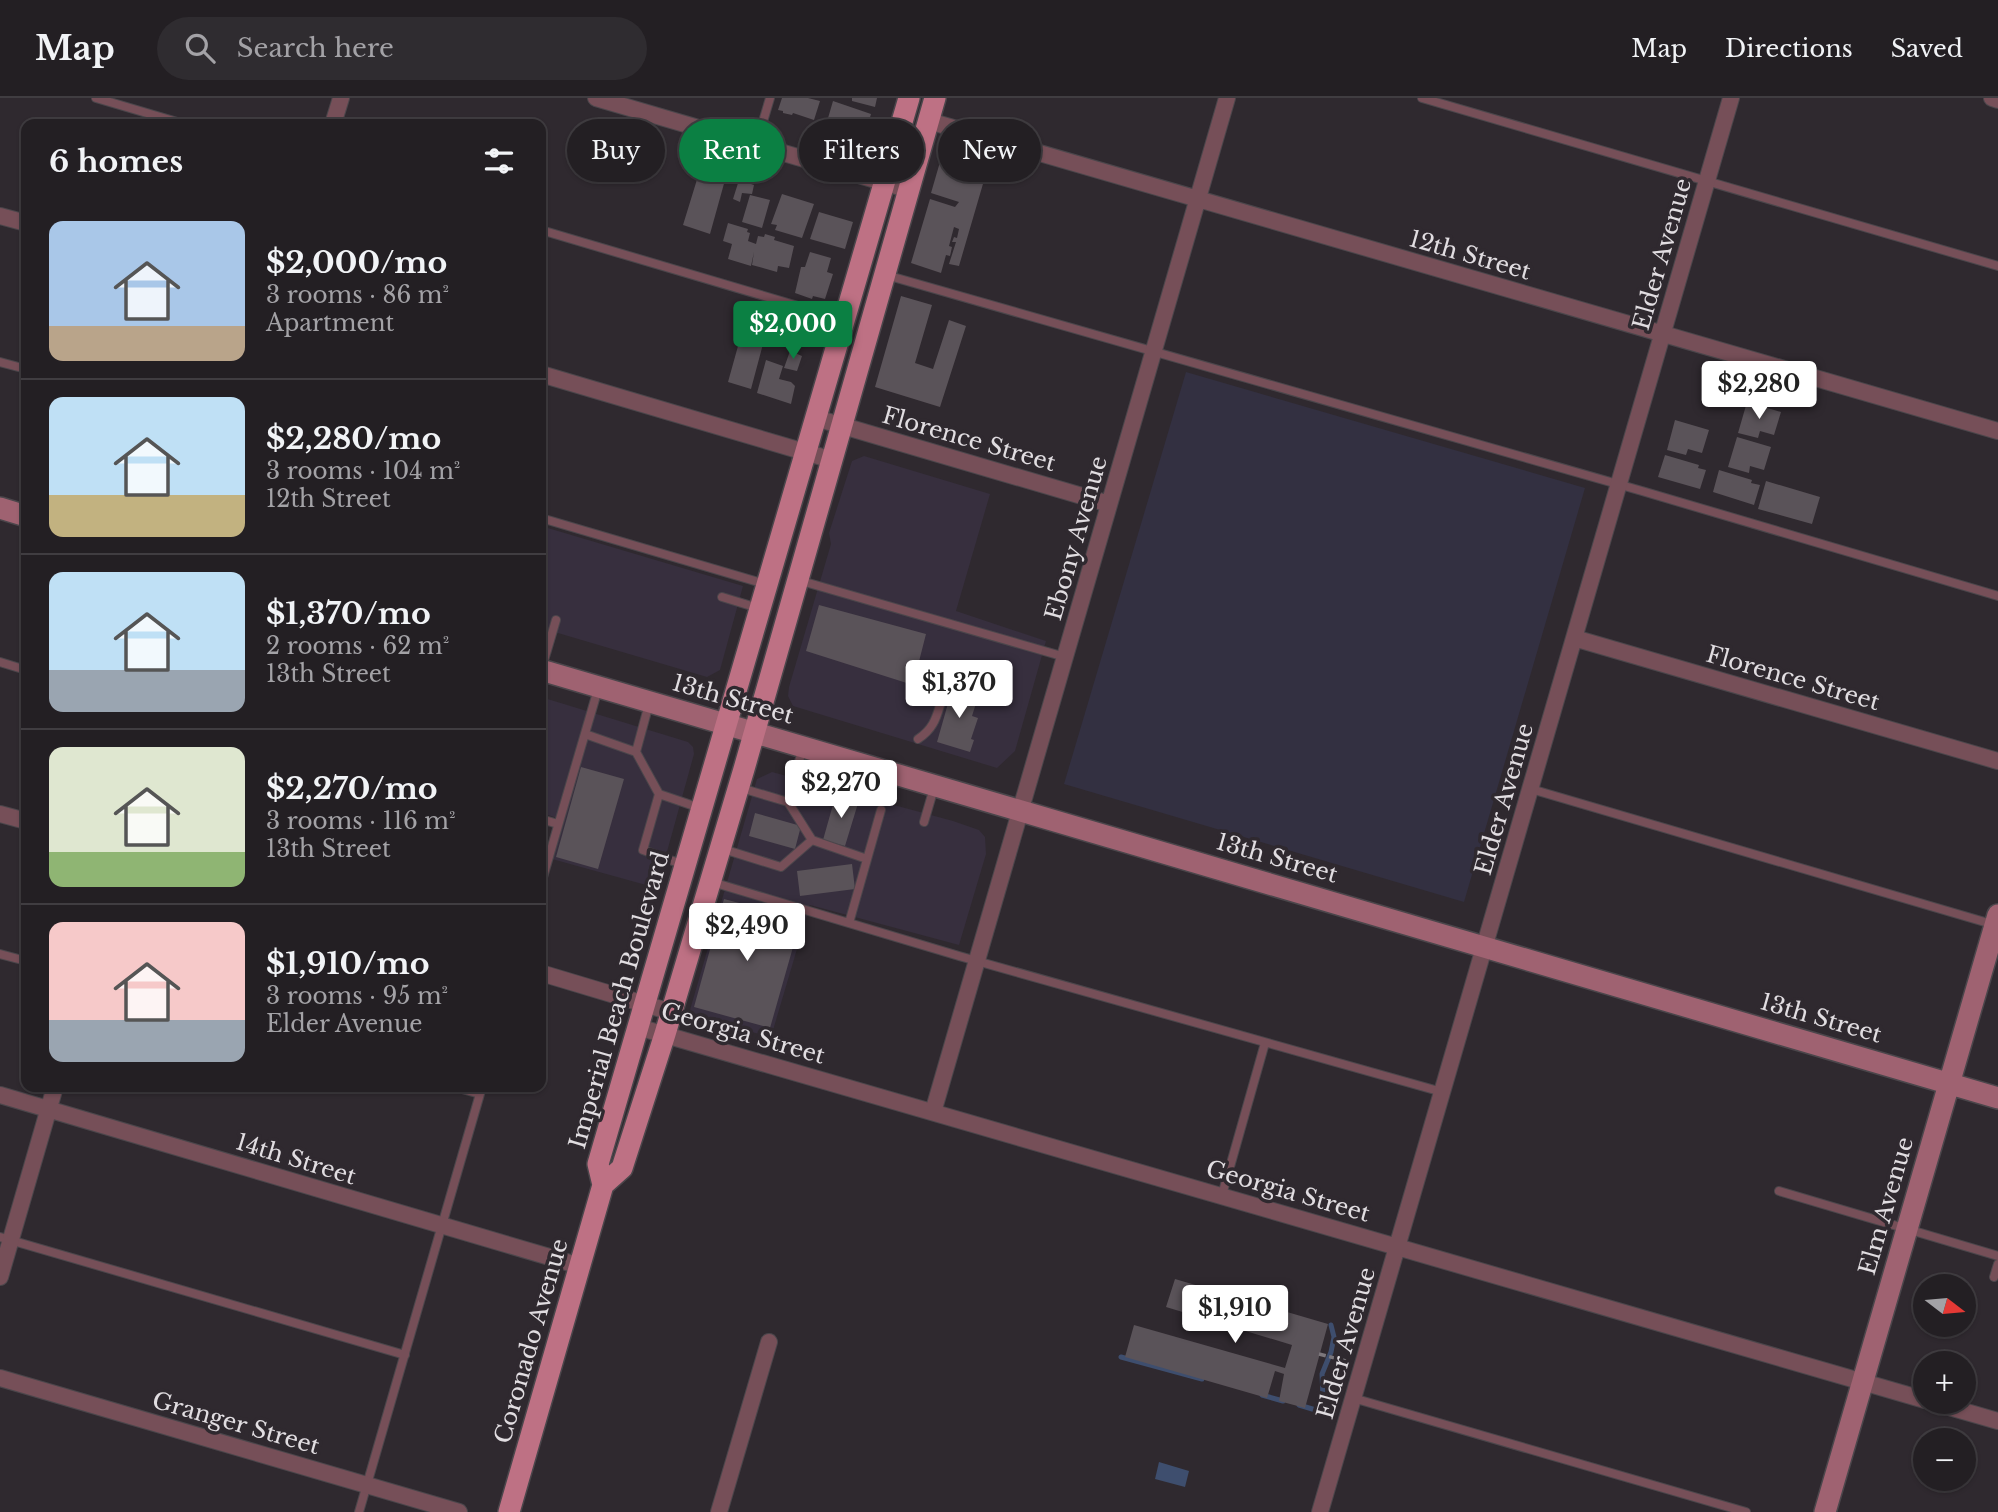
<!DOCTYPE html>
<meta charset="utf-8">
<style>
:root{--surface:#231f23;--page:#2f2c30;--text:#f1f3f6;--muted:#a3a2a6;--line:#403d41;--accent:#0b8043}
body{margin:0;font-family:"Libre Baskerville",serif;background:var(--page);color:var(--text);height:100vh;display:flex;flex-direction:column;font-size:26px;white-space:nowrap}
*{box-sizing:border-box;margin:0}
p{font-size:23px;color:var(--muted)}
.icon{flex:none;width:38px;height:38px;fill:none;stroke:currentColor;stroke-width:2;stroke-linecap:round;stroke-linejoin:round}
.map{position:relative;flex:1;overflow:hidden}
.drawer{position:absolute;left:21px;top:21px;width:525px;height:973px;display:flex;flex-direction:column;background:var(--surface);border-radius:14px;box-shadow:0 2px 5px #0004,0 0 0 2px var(--line)}
.drawer>*{flex:none}
.hud{position:absolute;left:567px;top:21px;width:665px;height:63px;display:flex;gap:14px}
.needle{width:46px;rotate:106deg}
.tools{position:absolute;left:1913px;top:1176px;display:grid;gap:14px}
.tools a{display:grid;place-items:center;width:63px;height:63px;border-radius:50%;background:var(--surface);box-shadow:0 2px 5px #0004,0 0 0 2px var(--line);font-size:35px}
.price{position:absolute;translate:-50% -60px;padding:0 16px;border-radius:7px;background:#fff;color:#222;font-size:23px;line-height:46px;filter:drop-shadow(0 2px 4px #0008)}
.price::after{content:'';position:absolute;left:50%;top:42px;width:21px;height:16px;margin-left:-10px;background:inherit;clip-path:polygon(0 0,100% 0,50% 100%)}
.price.active{background:var(--accent);color:#fff}
ul{padding:0;list-style:none}
li{display:flex;align-items:center;gap:21px;height:175px;padding:0 28px}
li+li{border-top:2px solid var(--line)}
li span{display:grid;place-items:center;flex:none;width:196px;height:140px;border-radius:14px;color:#555}
li>.icon{margin-inline-start:auto}
span .icon{width:84px;height:84px;fill:#fffc;stroke-width:1}
li b{font-size:30px}
h2{display:flex;justify-content:space-between;align-items:center;height:84px;padding:0 28px;font-size:30px}
.pill{padding:0 24px;border-radius:32px;background:var(--surface);box-shadow:0 2px 5px #0004,0 0 0 2px var(--line);font-size:24px;line-height:63px}
.pill.active{background:var(--accent);color:#fff}
header{display:flex;align-items:center;gap:42px;box-sizing:border-box;height:98px;padding:0 35px;background:var(--surface);border-bottom:2px solid var(--line)}
header strong{font-size:33px}
nav{display:flex;gap:38px;margin-inline-start:auto;font-size:24px}
.search{width:490px;height:63px;background:var(--page);display:flex;align-items:center;gap:18px;box-sizing:border-box;padding:0 24px;border-radius:38px;color:var(--muted);font-size:26px}
.map>svg:first-child{display:block}
</style>
<header>
<strong>Map</strong>
<div class="search"><svg class="icon" aria-label="search" viewBox="0 0 24 24"><circle cx="10" cy="10" r="6"/><path d="M15 15l6 6"/></svg>Search here</div>
<nav><a>Map</a><a>Directions</a><a>Saved</a></nav>
</header>
<div class="map">
<svg width="1998" height="1414" viewBox="0 0 1998 1414">
<rect width="100%" height="100%" fill="#2f292f"/>
<path fill="#372f3e" d="M864,358L990,396L956,513L1046,543L1015,653L997,670L793,608L788,598L789,589L831,446L829,435L852,363Z
M541,428L743,488L720,572L707,579L541,530Z
M541,599L688,644L693,649L694,656L657,790L552,761L564,722L541,715Z
M772,674L953,723L979,732L985,739L986,756L959,847L810,807L771,939L692,918L690,912L757,681Z"/>
<path fill="#333041" d="M1186,274L1585,390L1464,804L1064,686Z"/>
<path fill="#3e4e6e" d="M1159,1364L1189,1373L1185,1389L1155,1381Z"/>
<g fill="none" stroke-linecap="round" stroke-linejoin="round">
<path stroke="#3e4e6e" stroke-width="5" d="M1121,1259L1202,1281
M1262,1297L1283,1303
M1299,1307L1319,1313L1323,1299L1322,1276L1331,1254L1334,1239L1331,1227"/>
</g>
<path fill="#5a5359" d="M782,0H808L820,3L814,22L793,15L792,17L783,15V13L778,12Z
M852,0H877L875,9L852,3Z
M833,3L871,16L864,40L852,36V38L848,37V35L826,27Z
M940,64L985,79L959,168L949,166L956,144H952L954,139L957,140L959,131L954,129L949,148L952,149L950,158L946,157L941,175L911,165L930,101L955,109L959,104L931,95Z
M699,75L725,82L710,136L683,127Z
M739,82L754,87L752,96L742,95L740,104L733,101Z
M782,96L814,106L802,140L775,132L777,127L771,126Z
M750,97L770,102L762,130L742,124Z
M819,114L853,124L845,151L810,141Z
M728,125L748,131L747,134L750,135L748,143L756,146L758,138L764,139L765,136L775,139L774,142L794,148L789,170L778,168L777,174L752,167L754,154L751,168L728,161L732,146L723,143Z
M810,154L831,160L827,174L833,176L825,201L813,198L812,201L795,195L801,169H805Z
M901,198L932,207L915,265L933,271L949,222L966,228L940,309L875,289Z
M750,205L774,212L768,234L763,233L760,246H763L751,291L728,284Z
M790,253L802,258L797,273L784,270Z
M766,262L783,268L779,281L791,284L795,288L791,306L757,295Z
M1747,304L1781,314L1774,337L1760,333L1758,340L1738,335Z
M1675,322L1709,332L1702,355L1688,351L1686,357L1667,352Z
M1737,339L1771,349L1764,372L1750,368L1749,375L1728,369Z
M1665,357L1699,367L1698,370L1706,372L1700,391L1658,379Z
M1719,372L1752,382L1751,385L1760,387L1754,407L1713,394Z
M1766,383L1820,399L1812,426L1758,411Z
M819,507L926,536L913,587L806,553Z
M953,588L979,596L972,618L978,620L971,641L974,642L970,654L937,644Z
M581,669L624,681L598,771L556,759Z
M836,696L859,702L845,748L823,742Z
M755,715L801,728L795,751L749,738Z
M852,766L855,791L800,798L797,773Z
M724,801L801,821L770,930L694,909Z
M1175,1181L1328,1226L1305,1310L1279,1303L1284,1276L1275,1273L1267,1300L1125,1259L1134,1227L1285,1270L1292,1247L1166,1209Z"/>
<g fill="none" stroke-linecap="round" stroke-linejoin="round">
<defs>
<path id="lane" d="M96,0L184,26
M1422,0L1998,168
M756,47L770,0
M541,132L842,221
M886,177L1642,393L1998,498
M0,264L26,271
M541,420L765,486
M798,482L1065,559
M722,499L758,510
M0,564L26,572
M542,569L556,522
M585,636L636,654L659,696L700,710
M918,641C943,625 935,604 952,582H969L996,595
M636,654L649,606
M741,690L788,704L812,742
M1531,691L1995,827
M659,696L643,752L684,767
M788,704L803,649
M541,721L558,726
M924,724L934,690
M723,751L781,769L812,742L867,761
M712,784L959,858L1442,994
M541,786L598,591
M849,825L881,712
M0,856L26,863
M455,989L480,996
M1779,1093L1998,1158
M1222,1097L1265,945
M0,1139L405,1257
M1994,1179L1998,1166
M1353,1300L1746,1414
M359,1414L482,989"/>
<path id="street" d="M596,0L910,92
M1992,0L1998,2
M929,23L1998,333
M333,26L341,0
M0,118L26,125
M541,276L832,362
M816,320L1109,406
M1574,540L1998,663
M0,716L26,723
M541,875L671,914
M638,929L1925,1302
M0,997L580,1168
M933,1014L1227,0
M0,1179L55,989
M0,1280L459,1414
M1932,1304L1998,1323
M719,1414L769,1244
M1320,1414L1731,0"/>
<path id="secondary" d="M0,410L26,418
M541,572L1998,1000
M1825,1414L1998,817"/>
<path id="primary" d="M603,1087L622,1070L665,936L744,671L935,0
M509,1414L603,1087L598,1066L909,0"/>
</defs>
<use href="#lane" stroke="#4b464b" stroke-width="10"/>
<use href="#street" stroke="#4b464b" stroke-width="18"/>
<use href="#secondary" stroke="#4b464b" stroke-width="24"/>
<use href="#primary" stroke="#4b464b" stroke-width="24"/>
<path stroke="#7c777c" stroke-width="3.5" stroke-dasharray="7 3.5" stroke-linecap="butt" d="M1319,1256L1346,1263"/>
<use href="#lane" stroke="#764f58" stroke-width="8"/>
<use href="#street" stroke="#764f58" stroke-width="16"/>
<use href="#secondary" stroke="#9f6271" stroke-width="21"/>
<use href="#primary" stroke="#be7184" stroke-width="21"/>
</g>
<g text-anchor="middle" stroke-width="7" stroke-linejoin="round" paint-order="stroke">
<g font-size="23" fill="#e1dde1" stroke="#2f292f">
<text transform="translate(1662 156) rotate(-74)" y="8">Elder Avenue</text>
<text transform="translate(1470 157) rotate(16)" y="8">12th Street</text>
<text transform="translate(969 341) rotate(16)" y="8">Florence Street</text>
<text transform="translate(1076 440) rotate(-74)" y="8">Ebony Avenue</text>
<text transform="translate(1793 580) rotate(16)" y="8">Florence Street</text>
<text transform="translate(733 601) rotate(16)" y="8">13th Street</text>
<text transform="translate(1504 701) rotate(-74)" y="8">Elder Avenue</text>
<text transform="translate(1277 760) rotate(16)" y="8">13th Street</text>
<text transform="translate(619 902) rotate(-74)" y="8">Imperial Beach Boulevard</text>
<text transform="translate(1821 920) rotate(16)" y="8">13th Street</text>
<text transform="translate(743 935) rotate(16)" y="8">Georgia Street</text>
<text transform="translate(296 1061) rotate(17)" y="8">14th Street</text>
<text transform="translate(1288 1093) rotate(16)" y="8">Georgia Street</text>
<text transform="translate(1886 1108) rotate(-74)" y="8">Elm Avenue</text>
<text transform="translate(531 1243) rotate(-74)" y="8">Coronado Avenue</text>
<text transform="translate(1346 1245) rotate(-74)" y="8">Elder Avenue</text>
<text transform="translate(236 1325) rotate(16)" y="8">Granger Street</text>
</g>
</g>
</svg>
<div class="tools">
<a><svg class="needle" viewBox="-14 -14 28 28"><path d="M0-13l5 13h-10z" fill="#e53935"/><path d="M0 13l5-13h-10z" fill="#a3a2a6"/></svg></a>
<a>+</a>
<a>−</a>
</div>
<b class="price active" style="left:793px;top:263px">$2,000</b>
<b class="price" style="left:1759px;top:323px">$2,280</b>
<b class="price" style="left:959px;top:622px">$1,370</b>
<b class="price" style="left:841px;top:722px">$2,270</b>
<b class="price" style="left:747px;top:865px">$2,490</b>
<b class="price" style="left:1235px;top:1247px">$1,910</b>
<div class="hud">
<a class="pill">Buy</a>
<a class="pill active">Rent</a>
<a class="pill">Filters</a>
<a class="pill">New</a>
</div>
<section class="drawer">
<h2>6 homes<svg class="icon" aria-label="filters" viewBox="0 0 24 24"><path d="M4 7h16M4 17h16"/><circle cx="9" cy="7" r="2"/><circle cx="15" cy="17" r="2"/></svg></h2>
<ul>
<li><span style="background:linear-gradient(#a9c7e8 75%,#b9a48a 0)"><svg class="icon" aria-label="home" viewBox="0 0 24 24"><path d="M3 11l9-7 9 7M6 9v11h12V9"/></svg></span><div><b>$2,000/mo</b><p>3 rooms · 86 m²</p><p>Apartment</p></div></li>
<li><span style="background:linear-gradient(#bfe0f5 70%,#c2b280 0)"><svg class="icon" aria-label="home" viewBox="0 0 24 24"><path d="M3 11l9-7 9 7M6 9v11h12V9"/></svg></span><div><b>$2,280/mo</b><p>3 rooms · 104 m²</p><p>12th Street</p></div></li>
<li><span style="background:linear-gradient(#bfe0f5 70%,#9aa5b1 0)"><svg class="icon" aria-label="home" viewBox="0 0 24 24"><path d="M3 11l9-7 9 7M6 9v11h12V9"/></svg></span><div><b>$1,370/mo</b><p>2 rooms · 62 m²</p><p>13th Street</p></div></li>
<li><span style="background:linear-gradient(#dfe7d0 75%,#8fb573 0)"><svg class="icon" aria-label="home" viewBox="0 0 24 24"><path d="M3 11l9-7 9 7M6 9v11h12V9"/></svg></span><div><b>$2,270/mo</b><p>3 rooms · 116 m²</p><p>13th Street</p></div></li>
<li><span style="background:linear-gradient(#f6c9c9 70%,#9aa5b1 0)"><svg class="icon" aria-label="home" viewBox="0 0 24 24"><path d="M3 11l9-7 9 7M6 9v11h12V9"/></svg></span><div><b>$1,910/mo</b><p>3 rooms · 95 m²</p><p>Elder Avenue</p></div></li>
</ul>
</section>
</div>
